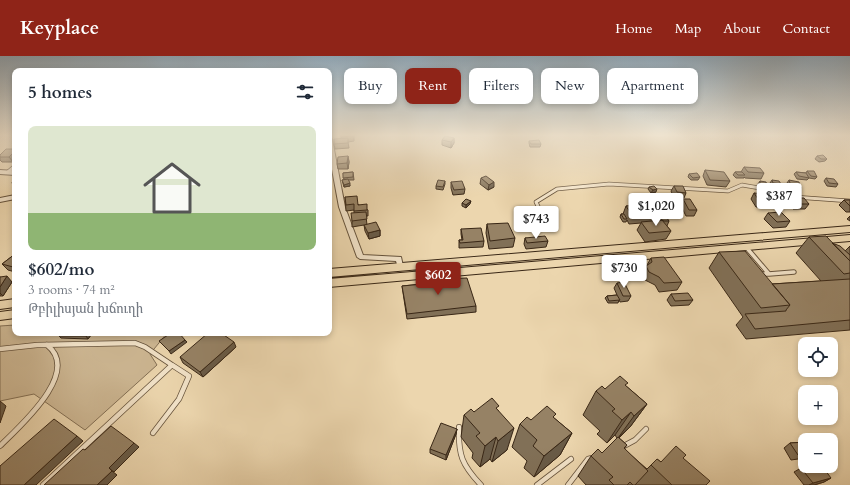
<!DOCTYPE html>
<meta charset="utf-8">
<style>
:root{--surface:#fff;--page:#f6f6f7;--text:#1f2937;--muted:#747a83;--accent:#8f2418}
body{margin:0;font-family:Cardo,"Noto Serif Armenian",serif;background:var(--page);color:var(--text);height:100vh;display:flex;flex-direction:column;font-size:15px;white-space:nowrap}
*{box-sizing:border-box;margin:0}
p{font-size:13px;color:var(--muted)}
.icon{flex:none;width:22px;height:22px;fill:none;stroke:currentColor;stroke-width:2;stroke-linecap:round;stroke-linejoin:round}
.map{position:relative;flex:1;overflow:hidden}
.sheet{position:absolute;left:12px;top:12px;width:320px;height:268px;display:flex;flex-direction:column;background:var(--surface);border-radius:8px;box-shadow:0 2px 6px #0003}
.sheet>*{flex:none}
.top-card{position:absolute;left:344px;top:12px;width:380px;height:36px;display:flex;gap:8px}
.controls{position:absolute;left:798px;top:281px;display:grid;gap:8px}
.controls a{display:grid;place-items:center;width:40px;height:40px;border-radius:8px;background:var(--surface);box-shadow:0 2px 6px #0003;font-size:20px}
.price{position:absolute;translate:-50% -34px;padding:0 9px;border-radius:4px;background:#fff;color:#222;font-size:13px;line-height:26px;filter:drop-shadow(0 1px 2px #0008)}
.price::after{content:'';position:absolute;left:50%;top:24px;width:12px;height:9px;margin-left:-6px;background:inherit;clip-path:polygon(0 0,100% 0,50% 100%)}
.price.current{background:var(--accent);color:#fff}
ul{padding:0;list-style:none}
li{display:grid;align-content:center;gap:8px;height:212px;padding:0 16px}
li span{display:grid;place-items:center;height:124px;border-radius:8px;color:#555}
li>.icon{margin-inline-start:auto}
span .icon{width:72px;height:72px;fill:#fffc;stroke-width:1}
li b{font-size:17px}
h2{display:flex;justify-content:space-between;align-items:center;height:48px;padding:0 16px;font-size:17px}
.tag{padding:0 14px;border-radius:8px;background:var(--surface);box-shadow:0 2px 6px #0003;font-size:14px;line-height:36px}
.tag.current{background:var(--accent);color:#fff}
header{display:flex;align-items:center;gap:24px;box-sizing:border-box;height:56px;padding:0 20px;background:var(--accent);color:#fff}
header strong{font-size:19px}
nav{display:flex;gap:22px;margin-inline-start:auto;font-size:14px}
.map>svg:first-child{display:block}
</style>
<header>
<strong>Keyplace</strong>
<nav><a>Home</a><a>Map</a><a>About</a><a>Contact</a></nav>
</header>
<div class="map">
<svg width="850" height="429" viewBox="0 0 850 429">
<rect width="100%" height="100%" fill="#ecd6ae"/>
<filter id="stains"><feTurbulence type="fractalNoise" baseFrequency=".005" numOctaves="4"/><feColorMatrix values="0 0 0 0 .2 0 0 0 0 .09 0 0 0 0 .02 0 0 0 .5 -.17"/></filter>
<radialGradient id="worn" r=".72"><stop offset=".6" stop-color="#630" stop-opacity="0"/><stop offset="1" stop-color="#630" stop-opacity=".3"/></radialGradient>
<path fill="#ceb894" stroke="#847055" d="M15,269V277H167L150,298L157,309L85,374L34,338L0,345V270Z"/>
<g fill="none" stroke-linecap="round" stroke-linejoin="round">
<defs>
<path id="service-far2" d="M8,116L15,110
M544,163L536,146L557,133L609,128L728,135L742,129L772,134L794,141L850,145"/>
<path id="service-far1" d="M746,191L769,218H761
M769,218L794,216"/>
<path id="service" d="M0,293L37,289L135,287L145,291L172,309L43,429
M459,371C458,399 462,409 481,429
M153,377L179,343L189,320L172,309
M0,390C20,370 82,316 47,289
M622,391L635,384L646,373
M537,429L571,403
M568,429L588,403L592,402"/>
<path id="minor" d="M329,81L332,83L345,151L363,199L401,201L403,210L402,212H398L396,205L360,203L357,201L339,151L329,97Z
M15,139V143L0,146V142Z"/>
<path id="tertiary" d="M0,114L15,115V119L0,118Z"/>
<path id="primary" d="M850,170V176L329,221V213Z
M850,179V185L329,231V223Z
M15,243V251L0,253V245Z
M15,254V262L0,264V256Z"/>
</defs>
<use href="#service-far2" stroke="#66533c" stroke-width="4.5"/>
<use href="#service-far1" stroke="#66533c" stroke-width="5.5"/>
<use href="#service" stroke="#66533c" stroke-width="6"/>
<use href="#minor" stroke="#66533c" stroke-width="2"/>
<use href="#tertiary" stroke="#66533c" stroke-width="2"/>
<use href="#primary" stroke="#392716" stroke-width="2"/>
<use href="#service-far2" stroke="#f3e4ca" stroke-width="3"/>
<use href="#service-far1" stroke="#f3e4ca" stroke-width="3.5"/>
<use href="#service" stroke="#f3e4ca" stroke-width="4.5"/>
<use href="#minor" fill="#f3e4ca" fill-rule="evenodd"/>
<use href="#tertiary" fill="#f3e4ca" fill-rule="evenodd"/>
<use href="#primary" fill="#ecd6ae" fill-rule="evenodd"/>
</g>
<path fill="#817057" stroke="#392716" d="M341,79H354V85L348,86L349,92L335,93L334,88L341,83Z
M454,82V87L451,92L442,89V84Z
M529,85L541,88L540,91H530L529,87Z
M15,93V104L13,106H2L0,104V99Z
M348,100L349,106L348,113H338L337,108Z
M817,100L827,103L825,105L819,106L815,103Z
M744,111L764,117L761,123L745,122L744,121V122H736L733,119L735,116H741Z
M705,114L730,125L726,131L707,129L703,120Z
M807,115L817,121L815,123L809,122L807,124L797,123L794,118L796,116L806,117Z
M353,116L354,124H348L350,130L344,131L342,124H344L343,117Z
M689,118L700,121L698,124H691L688,121Z
M15,122V131L12,127Z
M481,122L494,131L488,134L480,128Z
M826,122L838,128L836,131L827,130L824,125Z
M772,124L781,128L779,130H771L770,127Z
M789,124L801,132L797,137L787,136L785,130Z
M445,125V128L443,134L436,133V130Z
M760,125L767,129L765,132L759,131L758,128Z
M451,126L465,133L464,138L453,139L451,132Z
M674,130L686,137L684,142H674L671,135Z
M649,131L656,136L651,137L648,133Z
M754,137L772,146L768,152L756,151L751,143Z
M345,141L368,154V160H366L367,169L380,174V180L369,183L365,175L364,169L352,171V165L354,157V154L346,155Z
M792,142L809,148L805,153H793L788,147Z
M683,143L697,154L694,160H686L680,148Z
M844,144H850V156H846L839,149Z
M462,147L470,148L466,152L462,150Z
M626,150L654,153L669,165L667,170L671,175L666,183L645,186L637,174L641,167L629,168L627,164L626,166H623L620,161L621,158H623Z
M768,157L790,165L786,171L773,172L764,163Z
M850,160V165L847,163Z
M487,168L515,182L513,191L489,193L486,177Z
M461,173L484,185L483,191L459,192V184H462L461,178Z
M809,181L832,187L845,195L850,190V274L746,283L736,269L743,261L709,212L719,196L772,228L821,225L796,197Z
M525,182L548,185L546,191L526,193L524,188Z
M15,198V216L8,214L2,208Z
M651,202L682,226L677,234L659,236L655,229L645,224L642,218Z
M613,207L630,210L629,213L615,215L611,209Z
M0,221L12,226L3,240H0Z
M432,225L476,250V256L407,263L402,230L432,227Z
M617,227L631,240L628,245L620,246L619,244L618,247H608L605,242L607,240L617,239L614,232Z
M671,238L693,244L689,249L671,250L667,244Z
M60,277H118L117,279H91L88,283L61,282L59,280Z
M236,291L203,321L183,307L180,301Z
M626,330L647,348L630,371L619,382L627,389L624,393L647,413L657,403L661,406L683,402L706,429H586L578,420L591,400L602,397L617,382L615,379L607,387L597,378L600,375L583,359L596,335L605,333Z
M498,354L507,394L492,406L490,403L480,411L472,402L473,397L461,381L464,359L474,356Z
M554,362L572,377L560,399L534,421L524,412L527,405L512,391L520,368L531,364Z
M457,373L456,378L446,404L430,397V393Z
M805,386V402L791,404L784,392L790,387Z
M801,412L831,422L824,426L814,429H804L794,416Z"/>
<path fill="#695b47" stroke="#392716" d="M454,82V87L451,92V86Z
M15,95V104L13,106L9,101Z
M348,100L349,106L348,113L347,107Z
M494,126V131L488,134L489,129Z
M350,127V130L344,131V129Z
M657,133L656,136L651,137L653,134Z
M471,145L470,148L466,152V149Z
M380,174V180L369,183L368,177Z
M7,220L12,226L3,240L0,237V231Z
M88,277H89L91,279L88,283L86,280Z
M185,284L187,286L171,298L169,295Z
M234,286L236,291L203,321L200,316Z
M0,345L6,350L0,367Z
M647,348L630,371L618,382L634,360Z
M631,356L615,379L607,387L622,364Z
M514,372L507,394L492,406L498,385Z
M457,373L456,378L446,404V399Z
M572,377L560,399L534,421L544,400Z
M77,380L83,385L36,429H24Z
M496,381L490,403L480,411L485,390Z
M134,387L139,391L114,416L109,412Z
M112,415L117,419L107,429H97Z
M831,422L824,426L814,429H809L813,427Z"/>
<path fill="#968265" stroke="#392716" d="M341,79H354V80L341,81Z
M445,80L454,82L451,86L442,84Z
M348,82V87L334,88V83Z
M539,84L541,88H531L529,85Z
M6,93H15V95L9,101H0V99Z
M823,99L827,103H821L817,100Z
M348,100L347,107L337,108L338,101Z
M744,111L760,112L764,117L748,116Z
M705,114L724,116L730,125L710,124Z
M807,115H814L817,121L811,120Z
M353,116V121L343,122V117Z
M735,116H742L745,119H738Z
M796,116L806,117L809,122L799,120Z
M697,117L700,121L693,122L689,118Z
M486,120L494,126L489,129L481,122Z
M15,122V127H12Z
M826,122L834,123L838,128L829,127Z
M348,123L350,127L344,129L342,124Z
M438,124L445,125L443,131L436,130Z
M772,124L779,125L781,128L773,127Z
M789,124L799,126L801,132L791,130Z
M462,125L465,133L454,134L451,126Z
M760,125L766,126L767,129L760,128Z
M654,130L657,133L653,134L649,131Z
M674,130H683L686,137L677,136Z
M754,137L766,138L772,146H760Z
M357,140L358,149L367,148V154L354,155V148L346,149L345,141Z
M792,142H804L809,148H797Z
M466,143L471,145L466,149L462,147Z
M683,143H690L697,154H689Z
M844,144H850V150Z
M651,148L657,158L632,159L626,150Z
M654,153H661L669,165H664L662,164H660L657,159V158Z
M366,156L367,163L352,165L351,157Z
M781,156L790,165L777,166L768,157Z
M621,158H624L627,163H624Z
M662,164L671,175L649,177L641,166Z
M376,166L380,174L368,177L364,169Z
M508,167L515,182L490,185L487,168Z
M481,172L484,185L460,187L459,184H463L461,173Z
M545,180L548,185L527,187L525,182Z
M826,180L850,205V217L844,218L809,181Z
M832,187L840,190L850,199V205Z
M745,195L790,249L761,252L719,196Z
M15,198V209L13,211L2,208Z
M664,201L682,226L664,227L659,221L649,216L646,210L652,206L651,202Z
M626,205L630,210L616,212L613,207Z
M7,220L0,231V221Z
M467,222L476,250L407,258L402,230L433,227L432,225L440,224V223Z
M850,223V264L755,273L745,258L786,255V254L790,249L772,228Z
M624,226L631,240H623L617,227Z
M688,237L693,244L675,245L671,238Z
M617,239L620,244L609,245L607,240Z
M60,277H88L86,280H59Z
M171,277H179L185,284L169,295L159,285Z
M208,277H221L234,286L200,316L180,301Z
M620,320L628,327L625,329L647,348L634,360L631,356L622,364L612,355L615,353L596,335L602,330L605,333Z
M492,342L499,350L496,352L514,372L498,385L496,381L485,390L476,380L480,377L464,359L471,353L474,356Z
M547,350L556,358L553,361L572,377L544,400L533,390L537,384L520,368L527,361L531,364Z
M54,363L77,380L24,429H0V410Z
M441,367L457,373L446,399L430,393Z
M111,370L134,387L109,412L112,415L97,429H44L83,393L85,394Z
M618,381L627,389L624,392L648,415L635,429H633L630,426L627,429H614L609,424L613,421L591,400L598,393L602,397Z
M805,386V398L798,399L790,387Z
M676,390L686,399L683,402L710,425L706,429H672L651,409L657,403L661,406Z
M808,410H822L831,422L813,427L801,412Z"/>
<linearGradient id="sky" x2="0" y2="1"><stop stop-color="#91aabc"/><stop offset="0.57" stop-color="#f6eddb"/><stop offset="1" stop-color="#f6eddb" stop-opacity="0"/></linearGradient>
<rect width="850" height="139" fill="url(#sky)"/>
<rect width="100%" height="100%" filter="url(#stains)"/>
<rect width="100%" height="100%" fill="url(#worn)"/>
</svg>
<div class="controls">
<a><svg class="icon" aria-label="locate" viewBox="0 0 24 24"><circle cx="12" cy="12" r="6"/><path d="M12 2v4M12 18v4M2 12h4M18 12h4"/></svg></a>
<a>+</a>
<a>−</a>
</div>
<b class="price" style="left:779px;top:161px">$387</b>
<b class="price" style="left:656px;top:171px">$1,020</b>
<b class="price" style="left:536px;top:184px">$743</b>
<b class="price" style="left:624px;top:233px">$730</b>
<b class="price current" style="left:438px;top:240px">$602</b>
<div class="top-card">
<a class="tag">Buy</a>
<a class="tag current">Rent</a>
<a class="tag">Filters</a>
<a class="tag">New</a>
<a class="tag">Apartment</a>
</div>
<section class="sheet">
<h2>5 homes<svg class="icon" aria-label="filters" viewBox="0 0 24 24"><path d="M4 7h16M4 17h16"/><circle cx="9" cy="7" r="2"/><circle cx="15" cy="17" r="2"/></svg></h2>
<ul>
<li><span style="background:linear-gradient(#dfe7d0 70%,#8fb573 0)"><svg class="icon" aria-label="home" viewBox="0 0 24 24"><path d="M3 11l9-7 9 7M6 9v11h12V9"/></svg></span><div><b>$602/mo</b><p>3 rooms · 74 m²</p><p>Թբիլիսյան խճուղի</p></div></li>
</ul>
</section>
</div>
